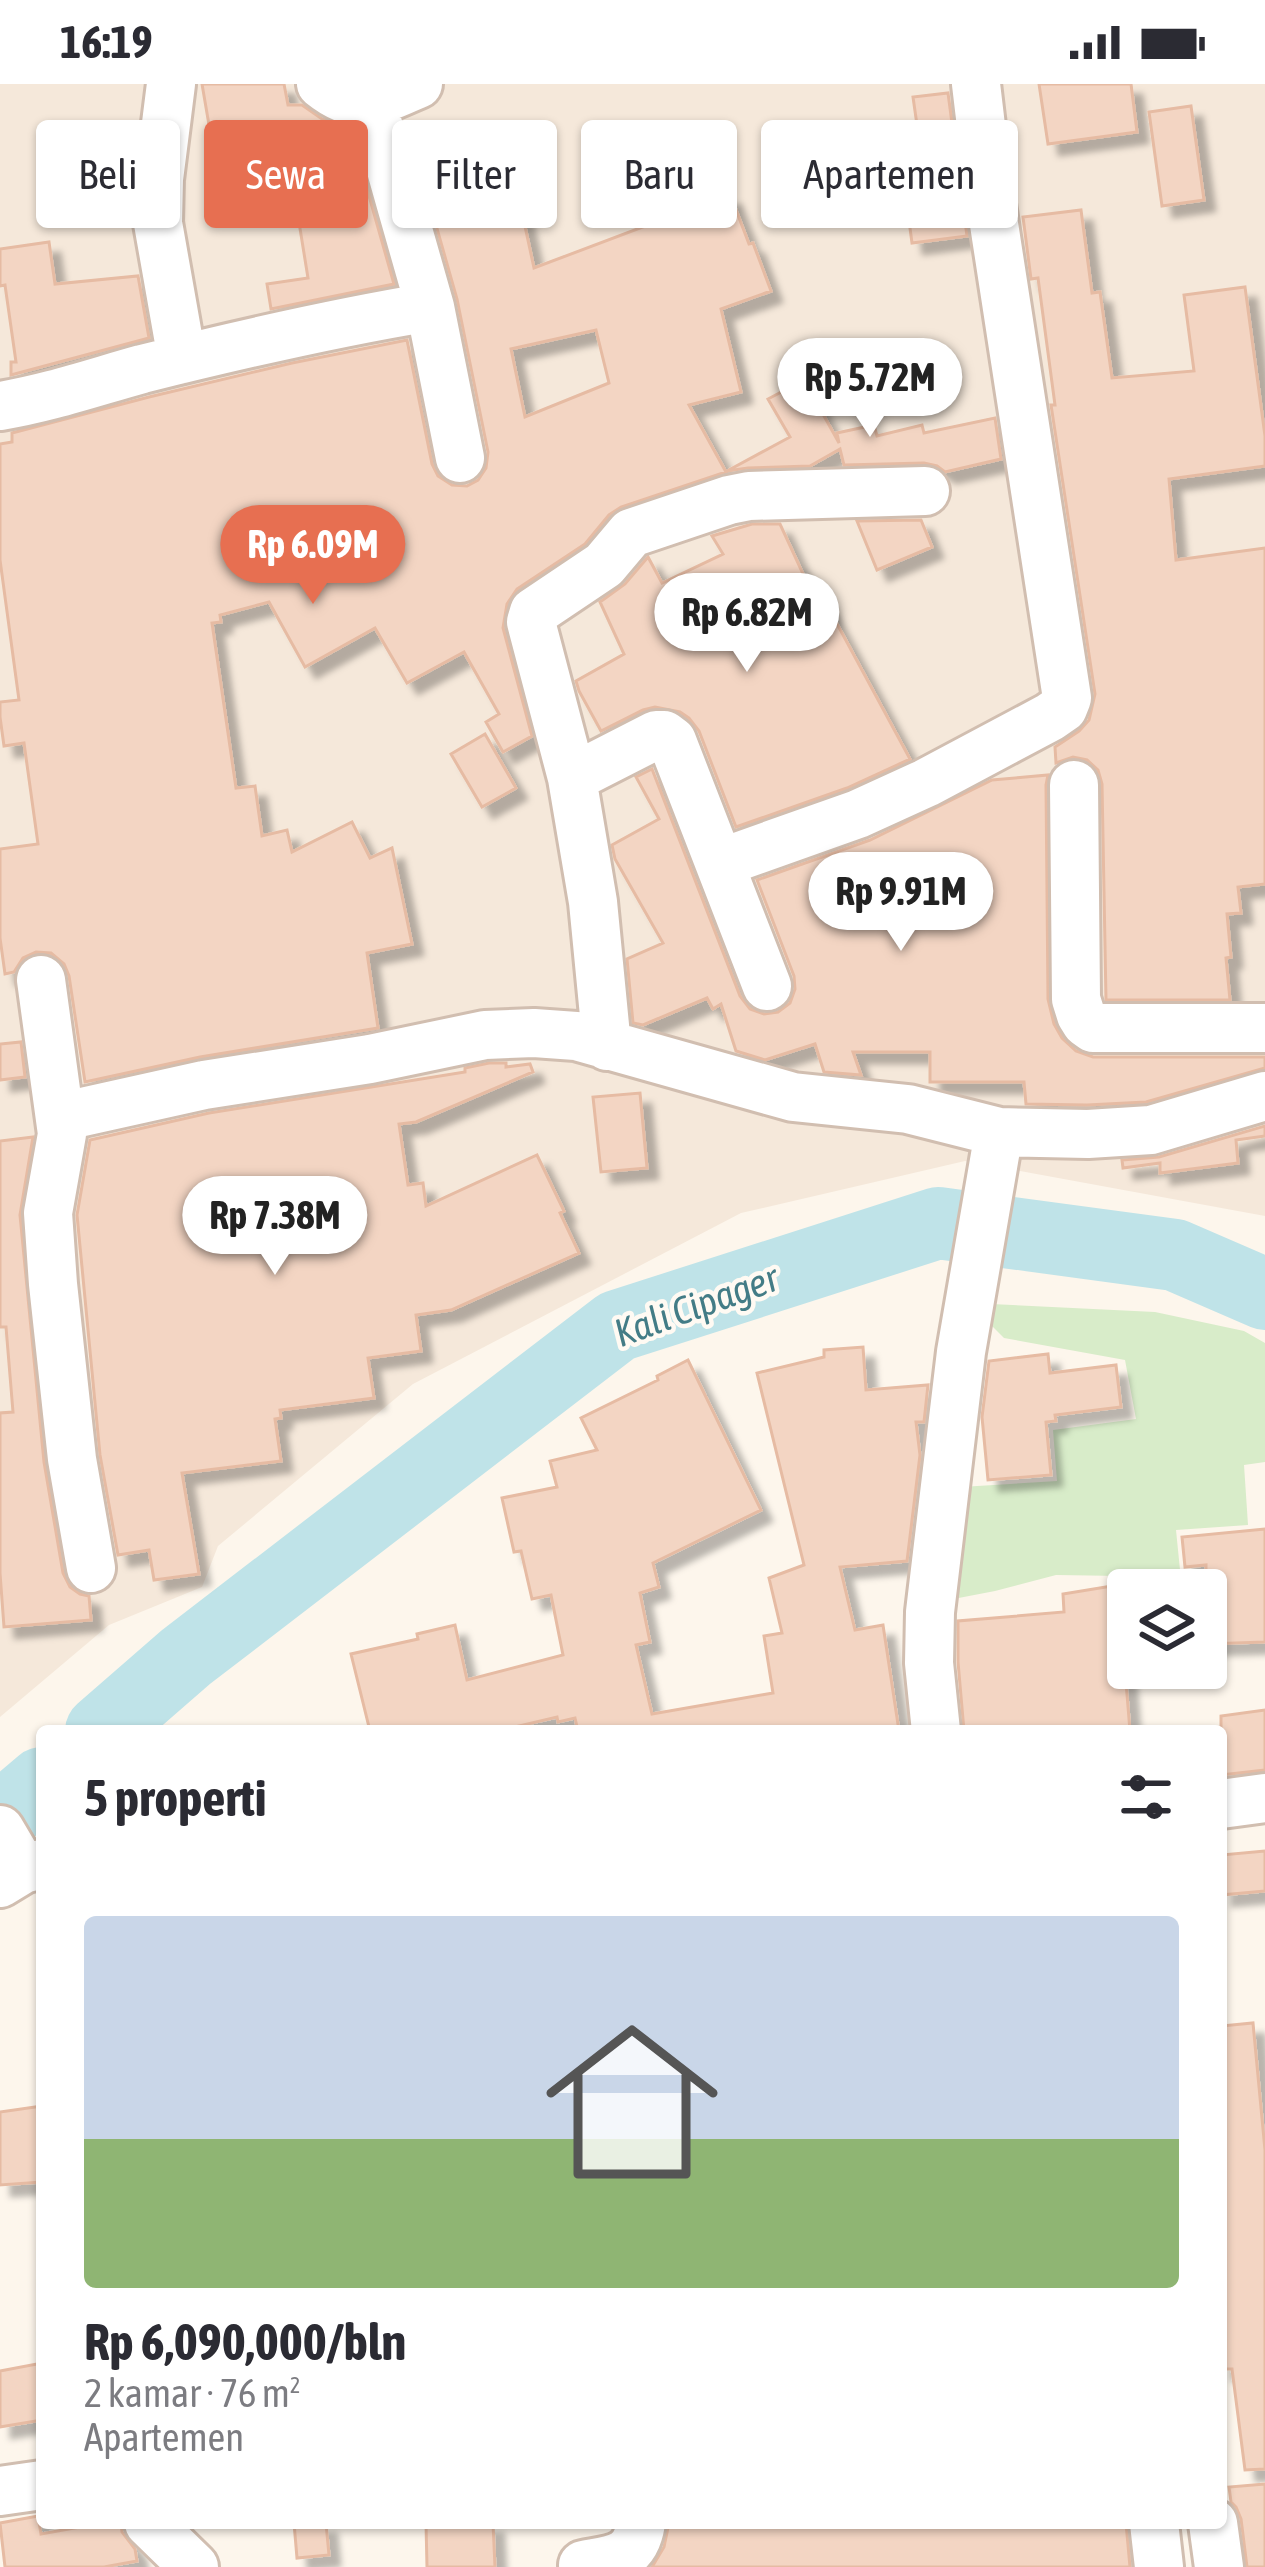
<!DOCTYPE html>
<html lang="id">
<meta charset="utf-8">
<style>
:root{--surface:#fff;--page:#f2f2f3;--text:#2b2b33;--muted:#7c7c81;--accent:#e76f51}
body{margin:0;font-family:"Asap Condensed",sans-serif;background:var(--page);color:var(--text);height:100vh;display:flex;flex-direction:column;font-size:45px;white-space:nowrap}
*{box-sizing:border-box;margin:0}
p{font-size:39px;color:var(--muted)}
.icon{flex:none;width:66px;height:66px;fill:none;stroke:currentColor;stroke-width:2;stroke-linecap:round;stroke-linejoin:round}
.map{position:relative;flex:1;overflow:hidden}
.details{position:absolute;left:36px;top:1641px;width:1191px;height:804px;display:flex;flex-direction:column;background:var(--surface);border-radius:12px;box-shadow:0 3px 9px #0004}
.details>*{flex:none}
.hud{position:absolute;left:36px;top:36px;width:1194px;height:108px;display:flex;gap:24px}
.tools{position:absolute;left:1107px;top:1485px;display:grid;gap:24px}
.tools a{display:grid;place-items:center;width:120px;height:120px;border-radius:12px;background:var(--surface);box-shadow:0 3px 9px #0004;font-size:60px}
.price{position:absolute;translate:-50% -102px;padding:0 27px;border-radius:42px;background:#fff;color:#222;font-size:39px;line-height:78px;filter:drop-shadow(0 3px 6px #0008)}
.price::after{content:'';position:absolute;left:50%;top:72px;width:36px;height:27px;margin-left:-18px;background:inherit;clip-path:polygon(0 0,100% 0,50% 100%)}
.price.on{background:var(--accent);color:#fff}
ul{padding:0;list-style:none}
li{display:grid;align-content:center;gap:24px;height:636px;padding:0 48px}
li span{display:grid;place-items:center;height:372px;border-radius:12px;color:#555}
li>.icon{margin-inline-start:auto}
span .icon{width:216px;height:216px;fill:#fffc;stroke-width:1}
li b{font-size:51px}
h2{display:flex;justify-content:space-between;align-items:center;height:144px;padding:0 48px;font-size:51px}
.tag{padding:0 42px;border-radius:12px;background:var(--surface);box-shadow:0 3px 9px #0004;font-size:42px;line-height:108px}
.tag.on{background:var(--accent);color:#fff}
.status{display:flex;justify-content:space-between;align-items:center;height:84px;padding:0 60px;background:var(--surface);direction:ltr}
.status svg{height:33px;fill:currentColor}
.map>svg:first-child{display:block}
</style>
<div class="status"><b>16:19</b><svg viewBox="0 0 49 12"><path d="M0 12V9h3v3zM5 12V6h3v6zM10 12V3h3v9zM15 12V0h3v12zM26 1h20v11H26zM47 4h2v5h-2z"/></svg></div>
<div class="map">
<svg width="1265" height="2483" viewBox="0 0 1265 2483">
<defs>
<filter id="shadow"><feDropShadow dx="11" dy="11" stdDeviation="3" flood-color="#0004"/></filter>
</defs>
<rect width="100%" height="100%" fill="#fdf6ec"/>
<path fill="#f5e8da" d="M0,0H1265V1132L965,1077L741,1129L413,1300L218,1462L202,1503L109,1541L0,1633Z"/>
<path fill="#d8ecc9" d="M991,1220L1155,1228L1244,1247L1265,1259V1378L1244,1381L1248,1441L1176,1446L1182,1506H1128L1122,1492L1056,1491L995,1507L943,1517L961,1403L1057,1397L1053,1346L1136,1335L1125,1276L1004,1254L980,1230Z"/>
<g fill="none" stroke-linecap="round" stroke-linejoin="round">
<path stroke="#bfe3e8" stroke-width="72" d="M101,1647L186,1573L617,1242L938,1139L1175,1171L1265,1210
M0,1735L42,1699"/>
</g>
<path fill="#f3d5c3" stroke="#e6bba3" stroke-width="3" fill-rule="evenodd" filter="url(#shadow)" d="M202,0H284L288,21H302L322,35L350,45L394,200L271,225L267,200L308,194L287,64L215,76Z
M1039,0H1131L1137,48L1048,60Z
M948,9L967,152L912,159L905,107L926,104L913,13Z
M1191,22L1204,116L1162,122L1149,28Z
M450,44L467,121L518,110L534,184L730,110L749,160L753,159L771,207L721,225L741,308L689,321L726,388L621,423L609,431L585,460L517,505L507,520L503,544L532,652L503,668L486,638L499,630L464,568L407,599L375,544L305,583L269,518L220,531L221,538L212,539L236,704L255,702L262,752L287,746L292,768L352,738L370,774L392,764L412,860L367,869L378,944L200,973L85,998L69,892L64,880L51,869L36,868L23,874L14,888L5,890L0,854V765L38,760L24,659L4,662L0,633V618L19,616L0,476V360L12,358V349L149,313L292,279L407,256L432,380L438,392L452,401L467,402L478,396L486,384L488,368L457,215L411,53ZM596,246L609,299L525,333L511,265Z
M1081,126L1092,209L1100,208L1112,294L1194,287L1184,211L1245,203L1265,352V382L1169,395L1176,476L1265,464V800L1238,803L1241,829L1227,830L1231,873L1226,874L1230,916H1106L1102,700L1098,686L1087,676L1073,673L1056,679L1055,663L1079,647L1089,636L1095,610L1051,321H1055L1038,194L1031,195L1023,133Z
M49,158L55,200L138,192L149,254L11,291V278H16L5,201L0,202V165Z
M804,296L839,359L837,349L874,341L877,352L922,341L924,349L995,334L1001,375L945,388L937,382L924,379L844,381L840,365L810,382L748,384L727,387L790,353L768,315Z
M921,436L932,463L877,486L857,437Z
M752,440H780L815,516L822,512L910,675L847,704L736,743L699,647L689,634L680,628L655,623L643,626L601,647L579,607L576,597L624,570L600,518L625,500L648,473L662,499L723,470L712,452Z
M485,650L516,704L482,723L451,670Z
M652,685L740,912L750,925L764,930L778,928L790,919L795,905L794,892L757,796L870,756L992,696L1048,691L1046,701L1048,915L1054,940L1062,954L1076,967L1093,973H1265V984L1146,1018L1087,1021L1026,1020L1024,998H930V968H853L861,991L824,988L815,960L765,976L736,967L721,920L713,925L707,914L643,941L633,939L627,875L663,859L615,775L612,761L659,735L636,693Z
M21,958L25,993L0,996V960Z
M489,979H506V983L530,980L533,988L416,1038L399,1040L408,1101L423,1099L426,1122L537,1071L564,1127L560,1129L579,1169L451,1226L416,1231L421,1267L368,1274L374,1314L280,1326L281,1334L275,1335L281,1377L182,1389L199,1490L154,1496L149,1466L118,1471L100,1371L77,1131L90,1056L209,1029L465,988V984Z
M640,1009L647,1084L601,1088L593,1013Z
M1265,1042V1052L1236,1056L1238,1079L1160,1089V1079L1123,1084L1122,1076L1159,1073Z
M33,1053L20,1131L44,1378L63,1489L70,1503L80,1510L89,1512L91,1536L4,1543L0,1489V1329L13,1328L6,1243H0V1057Z
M863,1263L866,1306L928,1301L924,1338H916L920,1371L907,1477L840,1483L855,1546L883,1541L899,1647H578L575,1634L558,1638L557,1633L498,1647H370L351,1570L418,1555L417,1550L455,1541L467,1596L563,1571L551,1511L532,1515L521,1467L514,1468L502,1414L557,1403L550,1377L597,1366L581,1334L658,1296L657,1292L688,1276L761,1426L653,1479L659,1503L640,1509L650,1558L636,1561L652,1630L773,1609L764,1552L782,1549L769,1494L804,1481L757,1289L824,1273V1266Z
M1048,1270L1050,1289L1116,1281L1121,1323L1055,1331L1056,1337L1046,1338L1051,1391L988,1396L982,1333L989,1277Z
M1265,1445V1558L1206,1560V1481L1185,1483L1182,1453Z
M1118,1501L1130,1647H964L958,1578V1537L1064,1528L1063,1510Z
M1265,1626V1686L1221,1691V1632Z
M1265,1767V1807L1221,1811V1771Z
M1253,1939L1265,2066V2385L1245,2386L1232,2285H1221V1942Z
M42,2022V2098L0,2101V2028Z
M42,2279V2336L0,2343V2287Z
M1265,2400V2483H1247L1241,2435L1236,2423L1231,2418L1229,2403Z
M38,2432L41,2450L102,2439H121L122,2448L135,2465L137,2477L104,2483H5L0,2439Z
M294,2439H326L329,2471L297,2474Z
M426,2439H493L495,2483H427Z
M669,2439H1126L1130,2483H652L664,2463Z"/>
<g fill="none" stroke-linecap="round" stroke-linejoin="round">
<defs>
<path id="minor" d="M171,0L159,95L158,139L182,275
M321,0C358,30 379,17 418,0
M372,19L430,223L460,374
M0,322C49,314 95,298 142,285C238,261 333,239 430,223
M572,694L656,651H664L672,657L767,902
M1074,701L1076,915L1081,931L1086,939L1093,944H1265
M720,779L858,730L926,699L1050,633L1063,624L1067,614L988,101L976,0
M41,896L62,1050L48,1129L53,1200L72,1375L91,1484
M607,962L593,818L572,694L531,538L534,528L604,481L631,449L729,416L749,412L925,407
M60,1033L204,1001L370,975L485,951L534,949L576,952L793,1013L908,1025L999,1048L1088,1050L1151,1046L1265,1012
M936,1647L929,1579L930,1528L961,1268L999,1048
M1221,1720L1265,1714
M0,1746L23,1785
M0,1799L23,1785L42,1780
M0,2407L42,2401
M149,2439L194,2483
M1154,2439L1159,2483
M1213,2439L1219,2483
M583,2481C615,2475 635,2476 641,2439"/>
</defs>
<use href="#minor" stroke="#d1beb0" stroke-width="54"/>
<use href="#minor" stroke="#fff" stroke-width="48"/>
</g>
<g text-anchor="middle" stroke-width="9" stroke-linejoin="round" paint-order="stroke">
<g font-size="39" font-style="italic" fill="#437c86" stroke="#fffaf3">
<text transform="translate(696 1221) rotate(-20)" y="14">Kali Cipager</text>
</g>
</g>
</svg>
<div class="tools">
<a><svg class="icon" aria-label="layers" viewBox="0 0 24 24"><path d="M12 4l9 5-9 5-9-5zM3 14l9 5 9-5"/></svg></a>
</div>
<b class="price" style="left:870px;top:356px">Rp 5.72M</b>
<b class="price on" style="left:313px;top:523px">Rp 6.09M</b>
<b class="price" style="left:747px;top:591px">Rp 6.82M</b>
<b class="price" style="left:901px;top:870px">Rp 9.91M</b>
<b class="price" style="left:275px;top:1194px">Rp 7.38M</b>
<div class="hud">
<a class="tag">Beli</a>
<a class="tag on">Sewa</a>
<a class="tag">Filter</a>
<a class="tag">Baru</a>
<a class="tag">Apartemen</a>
</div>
<section class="details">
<h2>5 properti<svg class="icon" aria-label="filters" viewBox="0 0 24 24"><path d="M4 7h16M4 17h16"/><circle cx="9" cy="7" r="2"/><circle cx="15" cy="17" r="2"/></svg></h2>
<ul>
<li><span style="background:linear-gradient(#c9d6e8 60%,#8fb573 0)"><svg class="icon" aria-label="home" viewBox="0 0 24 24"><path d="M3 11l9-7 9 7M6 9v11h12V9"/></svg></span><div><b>Rp 6,090,000/bln</b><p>2 kamar · 76 m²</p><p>Apartemen</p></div></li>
</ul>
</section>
</div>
